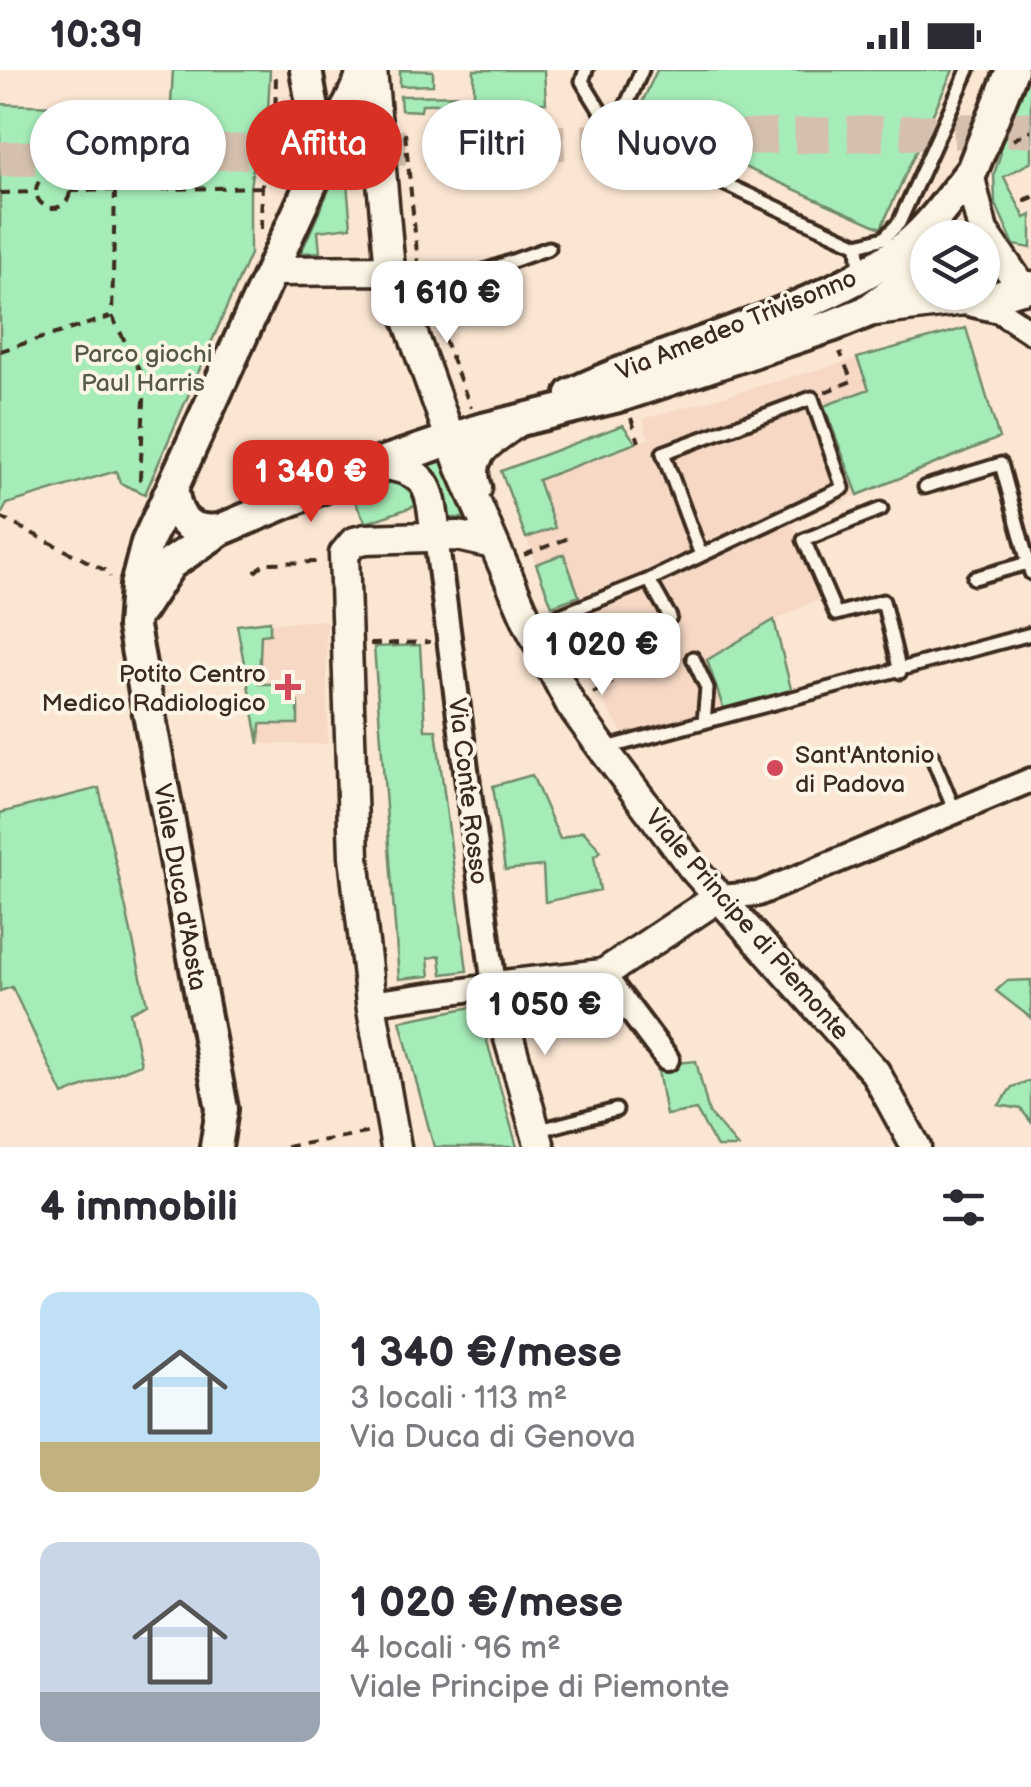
<!DOCTYPE html>
<html lang="it">
<meta charset="utf-8">
<style>
:root{--surface:#fff;--page:#f2f2f3;--text:#2b2b33;--muted:#7c7c81;--accent:#d93025}
body{margin:0;font-family:"Balsamiq Sans",sans-serif;background:var(--page);color:var(--text);height:100vh;display:flex;flex-direction:column;font-size:38px;white-space:nowrap}
*{box-sizing:border-box;margin:0}
p{font-size:32px;color:var(--muted)}
.icon{flex:none;width:55px;height:55px;fill:none;stroke:currentColor;stroke-width:2;stroke-linecap:round;stroke-linejoin:round}
.map{position:relative;height:1077px;overflow:hidden}
.side{display:flex;flex-direction:column;background:var(--surface);flex:1}
.side>*{flex:none}
.banner{position:absolute;left:30px;top:30px;width:972px;height:90px;display:flex;gap:20px}
.controls{position:absolute;left:910px;top:150px;display:grid;gap:20px}
.controls a{display:grid;place-items:center;width:90px;height:90px;border-radius:50%;background:var(--surface);box-shadow:0 2px 8px #0004;font-size:50px}
.price{position:absolute;translate:-50% -85px;padding:0 22px;border-radius:20px;background:#fff;color:#222;font-size:32px;line-height:65px;filter:drop-shadow(0 2px 5px #0008)}
.price::after{content:'';position:absolute;left:50%;top:60px;width:30px;height:22px;margin-left:-15px;background:inherit;clip-path:polygon(0 0,100% 0,50% 100%)}
.price.current{background:var(--accent);color:#fff}
ul{padding:0;list-style:none}
li{display:flex;align-items:center;gap:30px;height:250px;padding:0 40px}
li span{display:grid;place-items:center;flex:none;width:280px;height:200px;border-radius:20px;color:#555}
li>.icon{margin-inline-start:auto}
span .icon{width:120px;height:120px;fill:#fffc;stroke-width:1}
li b{font-size:42px}
h2{display:flex;justify-content:space-between;align-items:center;height:120px;padding:0 40px;font-size:42px}
.tag{padding:0 35px;border-radius:45px;background:var(--surface);box-shadow:0 2px 8px #0004;font-size:35px;line-height:90px}
.tag.current{background:var(--accent);color:#fff}
.status{display:flex;justify-content:space-between;align-items:center;height:70px;padding:0 50px;background:var(--surface);direction:ltr}
.status svg{height:28px;fill:currentColor}
.map>svg:first-child{display:block}
</style>
<div class="status"><b>10:39</b><svg viewBox="0 0 49 12"><path d="M0 12V9h3v3zM5 12V6h3v6zM10 12V3h3v9zM15 12V0h3v12zM26 1h20v11H26zM47 4h2v5h-2z"/></svg></div>
<div class="map">
<svg width="1031" height="1077" viewBox="0 0 1031 1077">
<rect width="100%" height="100%" fill="#fbe6d3"/>
<filter id="ink" filterUnits="userSpaceOnUse"><feTurbulence type="fractalNoise" baseFrequency=".01" numOctaves="2"/><feDisplacementMap in="SourceGraphic" scale="20" xChannelSelector="R" yChannelSelector="G"/><feConvolveMatrix kernelMatrix="1 2 1 2 8 2 1 2 1" color-interpolation-filters="sRGB"/></filter>
<g filter="url(#ink)">
<path fill="#f6d8c4" d="M966,258L999,368L792,452L822,528L775,550L792,623L626,668L558,560L686,502L682,489L552,536L501,401L623,355L637,373L649,369L643,349Z
M326,550L328,674H259L237,555Z"/>
<path fill="#a6ecb9" stroke="#708b6c" stroke-width="2.5" d="M173,0H270L267,61L253,96L250,117V184L145,424L120,413L116,401L7,434L0,447V34L56,36L60,47L117,49L171,35Z
M400,0L433,1V15L400,16Z
M474,0H544L546,33L422,34L421,41L401,40L400,26L474,25Z
M657,0H953L881,158L635,48Z
M1031,1V92L1004,107L1025,148L1031,145V178L1014,175L995,132L994,104L1001,83L995,80Z
M358,54L365,90L345,92L351,157L318,161L320,182L301,183Z
M966,258L999,368L858,425L824,336L869,319L857,288Z
M623,355L636,373L538,410L555,458L526,468L501,401Z
M445,388L464,448H447L437,403L422,396Z
M397,410L409,412L418,424V435L366,453L352,426Z
M564,484L579,526L552,536L536,494Z
M774,550L792,623L725,643L707,590Z
M270,551V564L261,565L259,614H286L298,633V654H260L259,674L237,555Z
M420,575L425,660H436L467,901L442,904L440,886L428,888L430,906L399,909L374,577Z
M532,705L560,769L583,761L601,781L594,786L600,820L545,832L543,796L505,800L493,716Z
M99,718L147,934L130,942L141,994L63,1025L12,917L0,921V743Z
M1031,910V948L996,921L1007,911Z
M477,936L517,1077H434L400,951Z
M696,991L709,1043L738,1077H717L696,1040L666,1045L657,995Z
M1031,1010V1052L1021,1039L999,1035L1012,1017Z"/>
<g fill="none" stroke-linecap="round" stroke-linejoin="round">
<path stroke="#d5c0af" stroke-width="35" stroke-dasharray="35 18" stroke-linecap="butt" d="M0,89L1031,59"/>
<defs>
<path id="service" d="M586,0L582,11L614,63L858,175
M614,63L642,0
M860,204L858,175L884,168L899,153L968,0
M403,230L549,178
M925,417L1001,394L1031,503
M881,439L804,470L836,544L883,531L900,602
M974,508L1028,493
M649,510L670,547
M530,557L649,510L843,418L812,328L663,383L701,485
M693,588L707,618L704,652
M603,679L1031,564
M932,686L955,742
M536,1061L616,1040"/>
<path id="minor" d="M969,234L999,241L1031,262
M719,827L758,824L1031,710
M603,904L667,989
M371,933L494,916L436,467"/>
<path id="tertiary" d="M372,0L390,200L461,398L530,557L571,635L603,679L693,798L875,1002L916,1077
M322,90L364,0
M969,104L983,161L1023,219
M275,201L390,200
M866,242L998,226L1031,216
M378,394C432,400 430,420 436,467
M477,418C464,384 493,370 518,352
M396,1077L371,933L354,787L344,484L354,472L366,469L458,466L493,474
M540,1077L494,916L603,904L719,827"/>
<path id="secondary" d="M963,123L1012,0
M572,324C674,275 823,243 909,174C933,154 950,128 969,104
M173,423C177,452 191,463 220,460L378,394L479,360L623,325L831,256L866,242L928,195
M140,540L170,494L220,460
M216,1077L222,1039L133,557L136,516L147,473L322,90L306,0"/>
</defs>
<use href="#service" stroke="#3b2a1e" stroke-width="19"/>
<use href="#minor" stroke="#3b2a1e" stroke-width="30"/>
<use href="#tertiary" stroke="#3b2a1e" stroke-width="35"/>
<use href="#secondary" stroke="#3b2a1e" stroke-width="38"/>
<path stroke="#3b2a1e" stroke-width="4" stroke-dasharray="10 8" stroke-linecap="butt" d="M405,63L419,203
M1013,70L1031,60
M36 121a17 17 0 1 1 34 0a17 17 0 1 1-34 0Z
M115,120L112,246L145,311L140,409L146,411
M70,121L263,117
M0,123L35,122
M261,159L262,109L275,70L276,0
M431,235L471,338
M0,281L110,247
M825,322L852,311L840,282
M631,348L639,372
M0,447L108,502L110,507
M524,485L569,468
M255,502L265,493L322,492
M370,574L430,572
M593,623L613,612
M286,1077L371,1062"/>
<use href="#service" stroke="#fcf5e5" stroke-width="11"/>
<use href="#minor" stroke="#fcf5e5" stroke-width="22"/>
<use href="#tertiary" stroke="#fcf5e5" stroke-width="28"/>
<use href="#secondary" stroke="#fcf5e5" stroke-width="30"/>
<path stroke="#3b2a1e" stroke-width="6" d="M1026,130L1031,128"/>
</g>
</g>
<g fill="#d1495b" stroke="#fcf5e5" stroke-width="4">
<path d="M283 602h10v10h10v10h-10v10h-10v-10h-10v-10h10z"/>
<circle cx="775" cy="698" r="10"/>
</g>
<g text-anchor="middle" stroke-width="8" stroke-linejoin="round" paint-order="stroke">
<g font-size="25" fill="#3b2a1e" stroke="#fcf5e5">
<text transform="translate(736 254) rotate(-22)" y="9">Via Amedeo Trivisonno</text>
<text transform="translate(469 721) rotate(83)" y="9">Via Conte Rosso</text>
<text transform="translate(181 817) rotate(80)" y="9">Viale Duca d'Aosta</text>
<text transform="translate(748 854) rotate(49)" y="9">Viale Principe di Piemonte</text>
</g>
<g font-size="25" fill="#565a45" stroke="#fcf5e5">
<text x="143" y="292">Parco giochi<tspan x="143" dy="29">Paul Harris</tspan></text>
</g>
<g font-size="25" fill="#3b2a1e" stroke="#fcf5e5" text-anchor="end">
<text x="266" y="612">Potito Centro<tspan x="266" dy="29">Medico Radiologico</tspan></text>
<text x="795" y="693" text-anchor="start">Sant'Antonio<tspan x="795" dy="29">di Padova</tspan></text>
</g>
</g>
</svg>
<div class="controls">
<a><svg class="icon" aria-label="layers" viewBox="0 0 24 24"><path d="M12 4l9 5-9 5-9-5zM3 14l9 5 9-5"/></svg></a>
</div>
<b class="price" style="left:447px;top:276px">1 610 €</b>
<b class="price current" style="left:311px;top:455px">1 340 €</b>
<b class="price" style="left:602px;top:628px">1 020 €</b>
<b class="price" style="left:545px;top:988px">1 050 €</b>
<div class="banner">
<a class="tag">Compra</a>
<a class="tag current">Affitta</a>
<a class="tag">Filtri</a>
<a class="tag">Nuovo</a>
</div>
</div>
<section class="side">
<h2>4 immobili<svg class="icon" aria-label="filters" viewBox="0 0 24 24"><path d="M4 7h16M4 17h16"/><circle cx="9" cy="7" r="2"/><circle cx="15" cy="17" r="2"/></svg></h2>
<ul>
<li><span style="background:linear-gradient(#bfe0f5 75%,#c2b280 0)"><svg class="icon" aria-label="home" viewBox="0 0 24 24"><path d="M3 11l9-7 9 7M6 9v11h12V9"/></svg></span><div><b>1 340 €/mese</b><p>3 locali · 113 m²</p><p>Via Duca di Genova</p></div></li>
<li><span style="background:linear-gradient(#c9d6e8 75%,#9aa5b1 0)"><svg class="icon" aria-label="home" viewBox="0 0 24 24"><path d="M3 11l9-7 9 7M6 9v11h12V9"/></svg></span><div><b>1 020 €/mese</b><p>4 locali · 96 m²</p><p>Viale Principe di Piemonte</p></div></li>
</ul>
</section>
